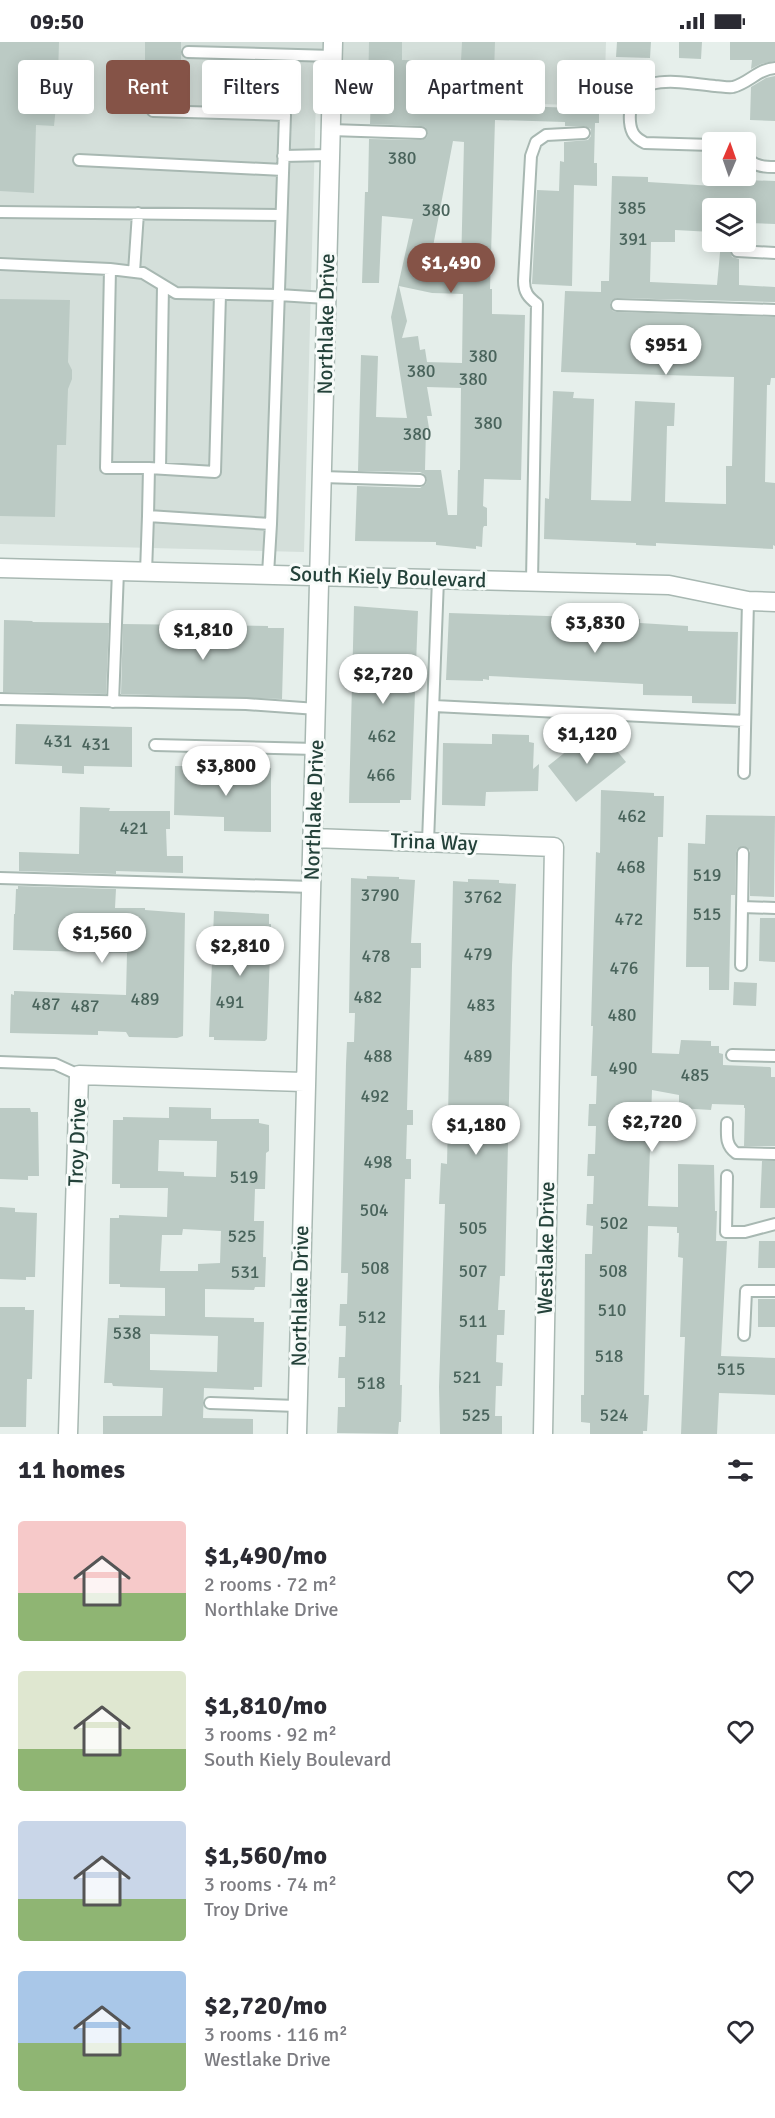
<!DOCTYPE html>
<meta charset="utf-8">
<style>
:root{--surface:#fff;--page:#f2f2f3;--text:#2b2b33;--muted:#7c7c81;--accent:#855347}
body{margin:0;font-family:Signika,sans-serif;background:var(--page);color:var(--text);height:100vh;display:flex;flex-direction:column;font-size:22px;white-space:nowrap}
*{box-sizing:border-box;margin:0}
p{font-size:20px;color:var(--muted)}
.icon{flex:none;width:33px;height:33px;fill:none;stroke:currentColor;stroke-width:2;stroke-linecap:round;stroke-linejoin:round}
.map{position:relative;height:1392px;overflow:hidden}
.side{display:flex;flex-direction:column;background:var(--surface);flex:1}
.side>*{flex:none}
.top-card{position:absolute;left:18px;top:18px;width:740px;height:54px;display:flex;gap:12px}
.needle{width:39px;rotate:2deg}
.controls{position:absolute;left:702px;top:90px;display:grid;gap:12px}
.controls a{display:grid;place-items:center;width:54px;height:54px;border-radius:6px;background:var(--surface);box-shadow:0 3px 15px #0003;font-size:30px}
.price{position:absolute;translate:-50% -51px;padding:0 14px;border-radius:21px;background:#fff;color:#222;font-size:20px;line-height:39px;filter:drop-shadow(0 2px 3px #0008)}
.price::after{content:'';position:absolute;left:50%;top:36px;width:18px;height:14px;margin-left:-9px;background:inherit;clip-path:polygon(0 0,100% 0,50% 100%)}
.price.current{background:var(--accent);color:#fff}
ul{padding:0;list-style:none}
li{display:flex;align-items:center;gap:18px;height:150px;padding:0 18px}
li span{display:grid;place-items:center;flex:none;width:168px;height:120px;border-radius:6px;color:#555}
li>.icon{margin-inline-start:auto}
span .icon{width:72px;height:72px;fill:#fffc;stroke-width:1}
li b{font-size:26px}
h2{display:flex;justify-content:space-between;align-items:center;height:72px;padding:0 18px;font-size:26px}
.tag{padding:0 21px;border-radius:6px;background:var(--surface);box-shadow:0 3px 15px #0003;font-size:21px;line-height:54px}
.tag.current{background:var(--accent);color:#fff}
.status{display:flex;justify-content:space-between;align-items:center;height:42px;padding:0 30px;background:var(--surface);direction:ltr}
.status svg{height:16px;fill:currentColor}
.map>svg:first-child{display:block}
</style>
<div class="status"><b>09:50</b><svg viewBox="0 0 49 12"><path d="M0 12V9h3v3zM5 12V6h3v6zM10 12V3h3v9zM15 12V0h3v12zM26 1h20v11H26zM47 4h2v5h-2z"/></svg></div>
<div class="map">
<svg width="775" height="1392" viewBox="0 0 775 1392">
<rect width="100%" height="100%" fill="#e6efeb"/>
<path fill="#d4dfda" d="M0,0H606L604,64L316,55L304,510L0,502Z"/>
<path fill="#bbcac4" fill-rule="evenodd" d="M0,0H59L58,33L81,34L80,55L57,54L54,84L36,83L34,151L0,149Z
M145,0H181V29H177L176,36L145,35Z
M369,0H402V18L461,19L462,0H495L493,62L495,63L599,67V81H595L594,121H597V144L574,143L572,244L532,242L537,148L559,149L560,119L564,120V100L588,98L591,94V87L584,84H565V80L495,78L490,247H492V272L525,273L521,438L484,437L483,464L487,466V484H484L483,486L482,505L476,504V507L436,503V500L355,499L357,444L420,446L426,442L427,438L424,432L420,430L358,429L361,313L378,314L376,375L407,376L391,275L413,177L382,174L379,241H362L365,150H368L369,97L421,98L427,95L428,91L425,85L421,84L370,82L371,50L368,49ZM453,99L464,100L461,226L432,225L434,215H431ZM399,244L432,251L463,252L462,321L427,320L425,307L420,308L418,294L402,296L407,279ZM427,345L461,346L460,428H458L457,473H448L441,428H425L426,386H429L427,374H432Z
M617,0H651L650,16L616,15Z
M679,0H702L701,17L679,16Z
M730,0H775V19L761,22L751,27L752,18H730Z
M775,34V79L750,78L751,45L766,36Z
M612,134L648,135V140L714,144V137L775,139V182L746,181V166H712V190L675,188V200H651L650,240L717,243L721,200H740V202L731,204L730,209L732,215L739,217V243L775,245V260L617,256L611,259L610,263L613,269L617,270L775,275V336H771L770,343H767L765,440L775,441V504L773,503V507L656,501V504L636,503V501L544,497L545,456L549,457L553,349L574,350L573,356L594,357L591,458L631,459L635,359L675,361L674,384H667L665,460L726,462V424H732L734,335L561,330L565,249L601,250V239H609Z
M0,257L70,258L68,320L72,328V337L68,347L66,403H57L55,475L0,474Z
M354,564L418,569L411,758H400V761H349Z
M449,571L640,577V581L688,584V589L738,590L736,662L692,661V654L643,653V642L489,634V638L483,637V639L446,638Z
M4,578L33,579L32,580L109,581L106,652L3,650Z
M123,582L268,584V586H284L282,657L121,652Z
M16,682L132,685V725L84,724V732L62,731V724L15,722Z
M600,688L626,720L576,760L548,724L568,708L569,710Z
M492,692L529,693V700L534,701L533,727L539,722L538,749L486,750L485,764L442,763L443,701L492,702Z
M175,724H193V728L227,729V726H271V790L224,789V775L174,773Z
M601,748L654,751V754H664L663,795H658L652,1011L679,1012L681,998L711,999V1004H719V1011L723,1012V1023L770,1025L771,1026V1035H775V1104H744L745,1066H744V1063L712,1062L711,1068L679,1066V1053L652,1048L648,1164L678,1165V1122L714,1123L715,1169H717L716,1199H727L721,1314L775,1316V1353L719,1351L717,1392H681L685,1295H680L683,1216L678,1215L679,1191H677V1185L648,1184L644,1353H649L647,1389H643V1392H590V1381L581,1380V1353H584L585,1212H592L593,1184L586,1183L587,1162H593L594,1134H587L588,1112H595L596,1084H588L589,1062H596L597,1034H591L593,984H591L596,810L600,811Z
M80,765L110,766L109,769H170V787H166L167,814H183V831L116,829V832L19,829V810L79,812Z
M706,773L775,774L774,855L750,854V808L743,804L737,807L736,810L735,853H731L729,948H709V925H686L688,801L705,802Z
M367,834L399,835V837L415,838L411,901H421V926H411L407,1068H413V1083H407L406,1117H411V1137H405L400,1343H402L401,1380H399L398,1392L337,1391L338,1365H345V1336H338L339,1315H345L346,1284H339L340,1262H347L348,1231H341L346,1022L347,1000H354L355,971H349L351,836L367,837Z
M468,837L499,838V841L516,842L512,923L505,1234H500L498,1268H505L504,1293H497L496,1320L503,1321L502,1344H496L495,1374H502V1392H440L439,1345L445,1162H439L441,1121L447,1122L453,839L468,840Z
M18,844L116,847L115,866H145V868L185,871L183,994L177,996L129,995L126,990L98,989V993L10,991L11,952L14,953V949L126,953L127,911L13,908L14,872H15L16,847H18Z
M214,869L269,872V882H271L267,997L265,999L214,998V995H209Z
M760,876H775V920L759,919Z
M734,940L757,941L756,964L733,963Z
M169,1065L211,1066V1077H259V1081L269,1083V1109L266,1111L265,1147H255L254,1179H264L263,1215H266L265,1245H255L254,1248L205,1247V1275L254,1276V1280H264L262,1345H254V1348L204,1346L203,1376L253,1377V1392H103V1374H162L163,1346L113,1344L112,1341H104L108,1276H119V1273L165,1274V1246L120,1245V1242H109L110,1176H119V1173L167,1175L168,1146H120V1142H112L113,1078H123V1075L169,1076ZM159,1098L217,1099L216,1135L184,1134V1130L158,1129ZM183,1187L221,1189L220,1221L198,1222V1229H160L162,1193H182ZM150,1292L218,1294L217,1330L150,1328Z
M0,1066H30L31,1070H38L39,1134H28V1138L0,1137Z
M762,1119H775V1166H760Z
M0,1165L15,1166V1170L37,1171L35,1235H26V1238L0,1237Z
M759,1199H775V1226H758Z
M758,1257H775V1285H758Z
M0,1265H25V1268H34L32,1337H27L26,1385H0Z"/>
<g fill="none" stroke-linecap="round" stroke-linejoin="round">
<defs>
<path id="lane" d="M188,10L333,14
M153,69L285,73L271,482L268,532
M331,88L421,91
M712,103L645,101C635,96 631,91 630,80C626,26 681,41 715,44C720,44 728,46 733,45C749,41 758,27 775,26
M283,114L330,113
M746,114C754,124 762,125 775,125
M79,118L283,128
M0,170L281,173
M737,209L775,211
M0,222L110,227L143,231L176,251L279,253L326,256
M110,227L106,426H149L215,430L220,252
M134,230L138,171
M617,263L775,268
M160,427L163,243
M322,435L420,438
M148,474L149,426
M146,530L148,474L271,482
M532,539L537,262C528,255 524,250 524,239L531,114L536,100L546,93L584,91
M0,657L246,662L317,667
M113,660L118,529
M434,664L745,679
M155,703L316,707
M744,731L748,559
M428,800L438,537
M0,836L312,845
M742,865L775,866
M741,923L743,811
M732,1013L775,1014
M0,1020L55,1022L79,1033
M727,1081C727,1093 725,1103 736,1111L775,1112
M727,1134L726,1190H745L775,1182
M744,1293L746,1249H775
M210,1361L297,1364"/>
<path id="street" d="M0,526L669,543L748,559L775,560
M313,796L554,805L543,1392
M68,1392L79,1033L304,1040
M297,1392L333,0"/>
</defs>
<use href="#lane" stroke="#a8b8b2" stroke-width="14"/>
<use href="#street" stroke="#a8b8b2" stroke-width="21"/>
<use href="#lane" stroke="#fff" stroke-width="10"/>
<use href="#street" stroke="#fff" stroke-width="18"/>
</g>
<g text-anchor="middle" stroke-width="6" stroke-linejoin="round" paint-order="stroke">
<g font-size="18" fill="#4a645c">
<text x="402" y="122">380</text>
<text x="632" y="172">385</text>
<text x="436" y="174">380</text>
<text x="633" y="203">391</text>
<text x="483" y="320">380</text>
<text x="421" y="335">380</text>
<text x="473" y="343">380</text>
<text x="488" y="387">380</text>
<text x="417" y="398">380</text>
<text x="382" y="700">462</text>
<text x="58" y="705">431</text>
<text x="96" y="708">431</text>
<text x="381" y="739">466</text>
<text x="632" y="780">462</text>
<text x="134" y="792">421</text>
<text x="631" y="831">468</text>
<text x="707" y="839">519</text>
<text x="380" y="859">3790</text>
<text x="483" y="861">3762</text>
<text x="707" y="878">515</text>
<text x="629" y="883">472</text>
<text x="478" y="918">479</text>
<text x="376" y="920">478</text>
<text x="624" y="932">476</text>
<text x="368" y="961">482</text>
<text x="145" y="963">489</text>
<text x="230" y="966">491</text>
<text x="46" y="968">487</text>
<text x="481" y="969">483</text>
<text x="85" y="970">487</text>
<text x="622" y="979">480</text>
<text x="378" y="1020">488</text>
<text x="478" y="1020">489</text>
<text x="623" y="1032">490</text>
<text x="695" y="1039">485</text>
<text x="375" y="1060">492</text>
<text x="378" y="1126">498</text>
<text x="244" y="1141">519</text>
<text x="374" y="1174">504</text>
<text x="614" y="1187">502</text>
<text x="473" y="1192">505</text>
<text x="242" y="1200">525</text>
<text x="375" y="1232">508</text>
<text x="473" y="1235">507</text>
<text x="613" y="1235">508</text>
<text x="245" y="1236">531</text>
<text x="612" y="1274">510</text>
<text x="372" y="1281">512</text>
<text x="473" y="1285">511</text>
<text x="127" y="1297">538</text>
<text x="609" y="1320">518</text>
<text x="731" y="1333">515</text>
<text x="467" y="1341">521</text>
<text x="371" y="1347">518</text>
<text x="476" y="1379">525</text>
<text x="614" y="1379">524</text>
</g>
<g font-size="21" fill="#24423a" stroke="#f7fbf9">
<text transform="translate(326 282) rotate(-89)" y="7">Northlake Drive</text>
<text transform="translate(388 535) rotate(2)" y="7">South Kiely Boulevard</text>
<text transform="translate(314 768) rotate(-88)" y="7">Northlake Drive</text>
<text transform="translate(434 800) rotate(2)" y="7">Trina Way</text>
<text transform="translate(77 1100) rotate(-88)" y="7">Troy Drive</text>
<text transform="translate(546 1206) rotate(-89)" y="7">Westlake Drive</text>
<text transform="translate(300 1254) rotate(-89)" y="7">Northlake Drive</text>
</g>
</g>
</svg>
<div class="controls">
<a><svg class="needle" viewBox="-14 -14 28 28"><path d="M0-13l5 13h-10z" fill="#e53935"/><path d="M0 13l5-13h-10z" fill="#7c7c81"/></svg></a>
<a><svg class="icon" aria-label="layers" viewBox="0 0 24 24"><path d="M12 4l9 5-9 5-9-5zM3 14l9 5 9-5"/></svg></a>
</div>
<b class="price current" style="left:451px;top:252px">$1,490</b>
<b class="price" style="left:666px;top:334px">$951</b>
<b class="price" style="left:595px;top:612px">$3,830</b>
<b class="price" style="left:203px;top:619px">$1,810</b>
<b class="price" style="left:383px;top:663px">$2,720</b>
<b class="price" style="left:587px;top:723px">$1,120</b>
<b class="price" style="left:226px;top:755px">$3,800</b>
<b class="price" style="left:102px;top:922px">$1,560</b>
<b class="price" style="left:240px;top:935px">$2,810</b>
<b class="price" style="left:652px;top:1111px">$2,720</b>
<b class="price" style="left:476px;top:1114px">$1,180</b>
<div class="top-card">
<a class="tag">Buy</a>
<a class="tag current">Rent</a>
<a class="tag">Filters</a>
<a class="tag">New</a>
<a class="tag">Apartment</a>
<a class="tag">House</a>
</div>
</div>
<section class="side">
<h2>11 homes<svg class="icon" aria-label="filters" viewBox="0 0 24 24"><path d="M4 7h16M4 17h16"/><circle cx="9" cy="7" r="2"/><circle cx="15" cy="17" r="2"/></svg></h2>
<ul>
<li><span style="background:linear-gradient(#f6c9c9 60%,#8fb573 0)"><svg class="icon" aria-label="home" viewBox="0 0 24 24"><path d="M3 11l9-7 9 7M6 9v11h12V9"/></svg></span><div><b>$1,490/mo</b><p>2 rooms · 72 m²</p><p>Northlake Drive</p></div><svg class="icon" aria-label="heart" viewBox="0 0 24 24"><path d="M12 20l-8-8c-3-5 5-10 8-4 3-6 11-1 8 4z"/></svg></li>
<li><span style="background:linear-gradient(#dfe7d0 65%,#8fb573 0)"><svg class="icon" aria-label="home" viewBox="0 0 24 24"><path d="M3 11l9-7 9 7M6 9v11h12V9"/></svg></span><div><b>$1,810/mo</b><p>3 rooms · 92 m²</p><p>South Kiely Boulevard</p></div><svg class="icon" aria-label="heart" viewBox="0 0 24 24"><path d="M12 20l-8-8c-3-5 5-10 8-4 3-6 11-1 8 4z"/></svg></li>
<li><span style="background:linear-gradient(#c9d6e8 65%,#8fb573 0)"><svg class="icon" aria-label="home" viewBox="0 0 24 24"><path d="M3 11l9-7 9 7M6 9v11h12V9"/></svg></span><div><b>$1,560/mo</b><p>3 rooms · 74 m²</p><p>Troy Drive</p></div><svg class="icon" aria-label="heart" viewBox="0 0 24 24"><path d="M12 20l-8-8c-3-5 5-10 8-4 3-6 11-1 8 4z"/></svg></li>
<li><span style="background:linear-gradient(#a9c7e8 60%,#8fb573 0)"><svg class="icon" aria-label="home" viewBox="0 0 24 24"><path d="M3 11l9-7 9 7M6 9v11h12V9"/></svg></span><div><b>$2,720/mo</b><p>3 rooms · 116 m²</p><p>Westlake Drive</p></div><svg class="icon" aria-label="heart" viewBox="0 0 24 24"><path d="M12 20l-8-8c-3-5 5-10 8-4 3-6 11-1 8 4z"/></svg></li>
</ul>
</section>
